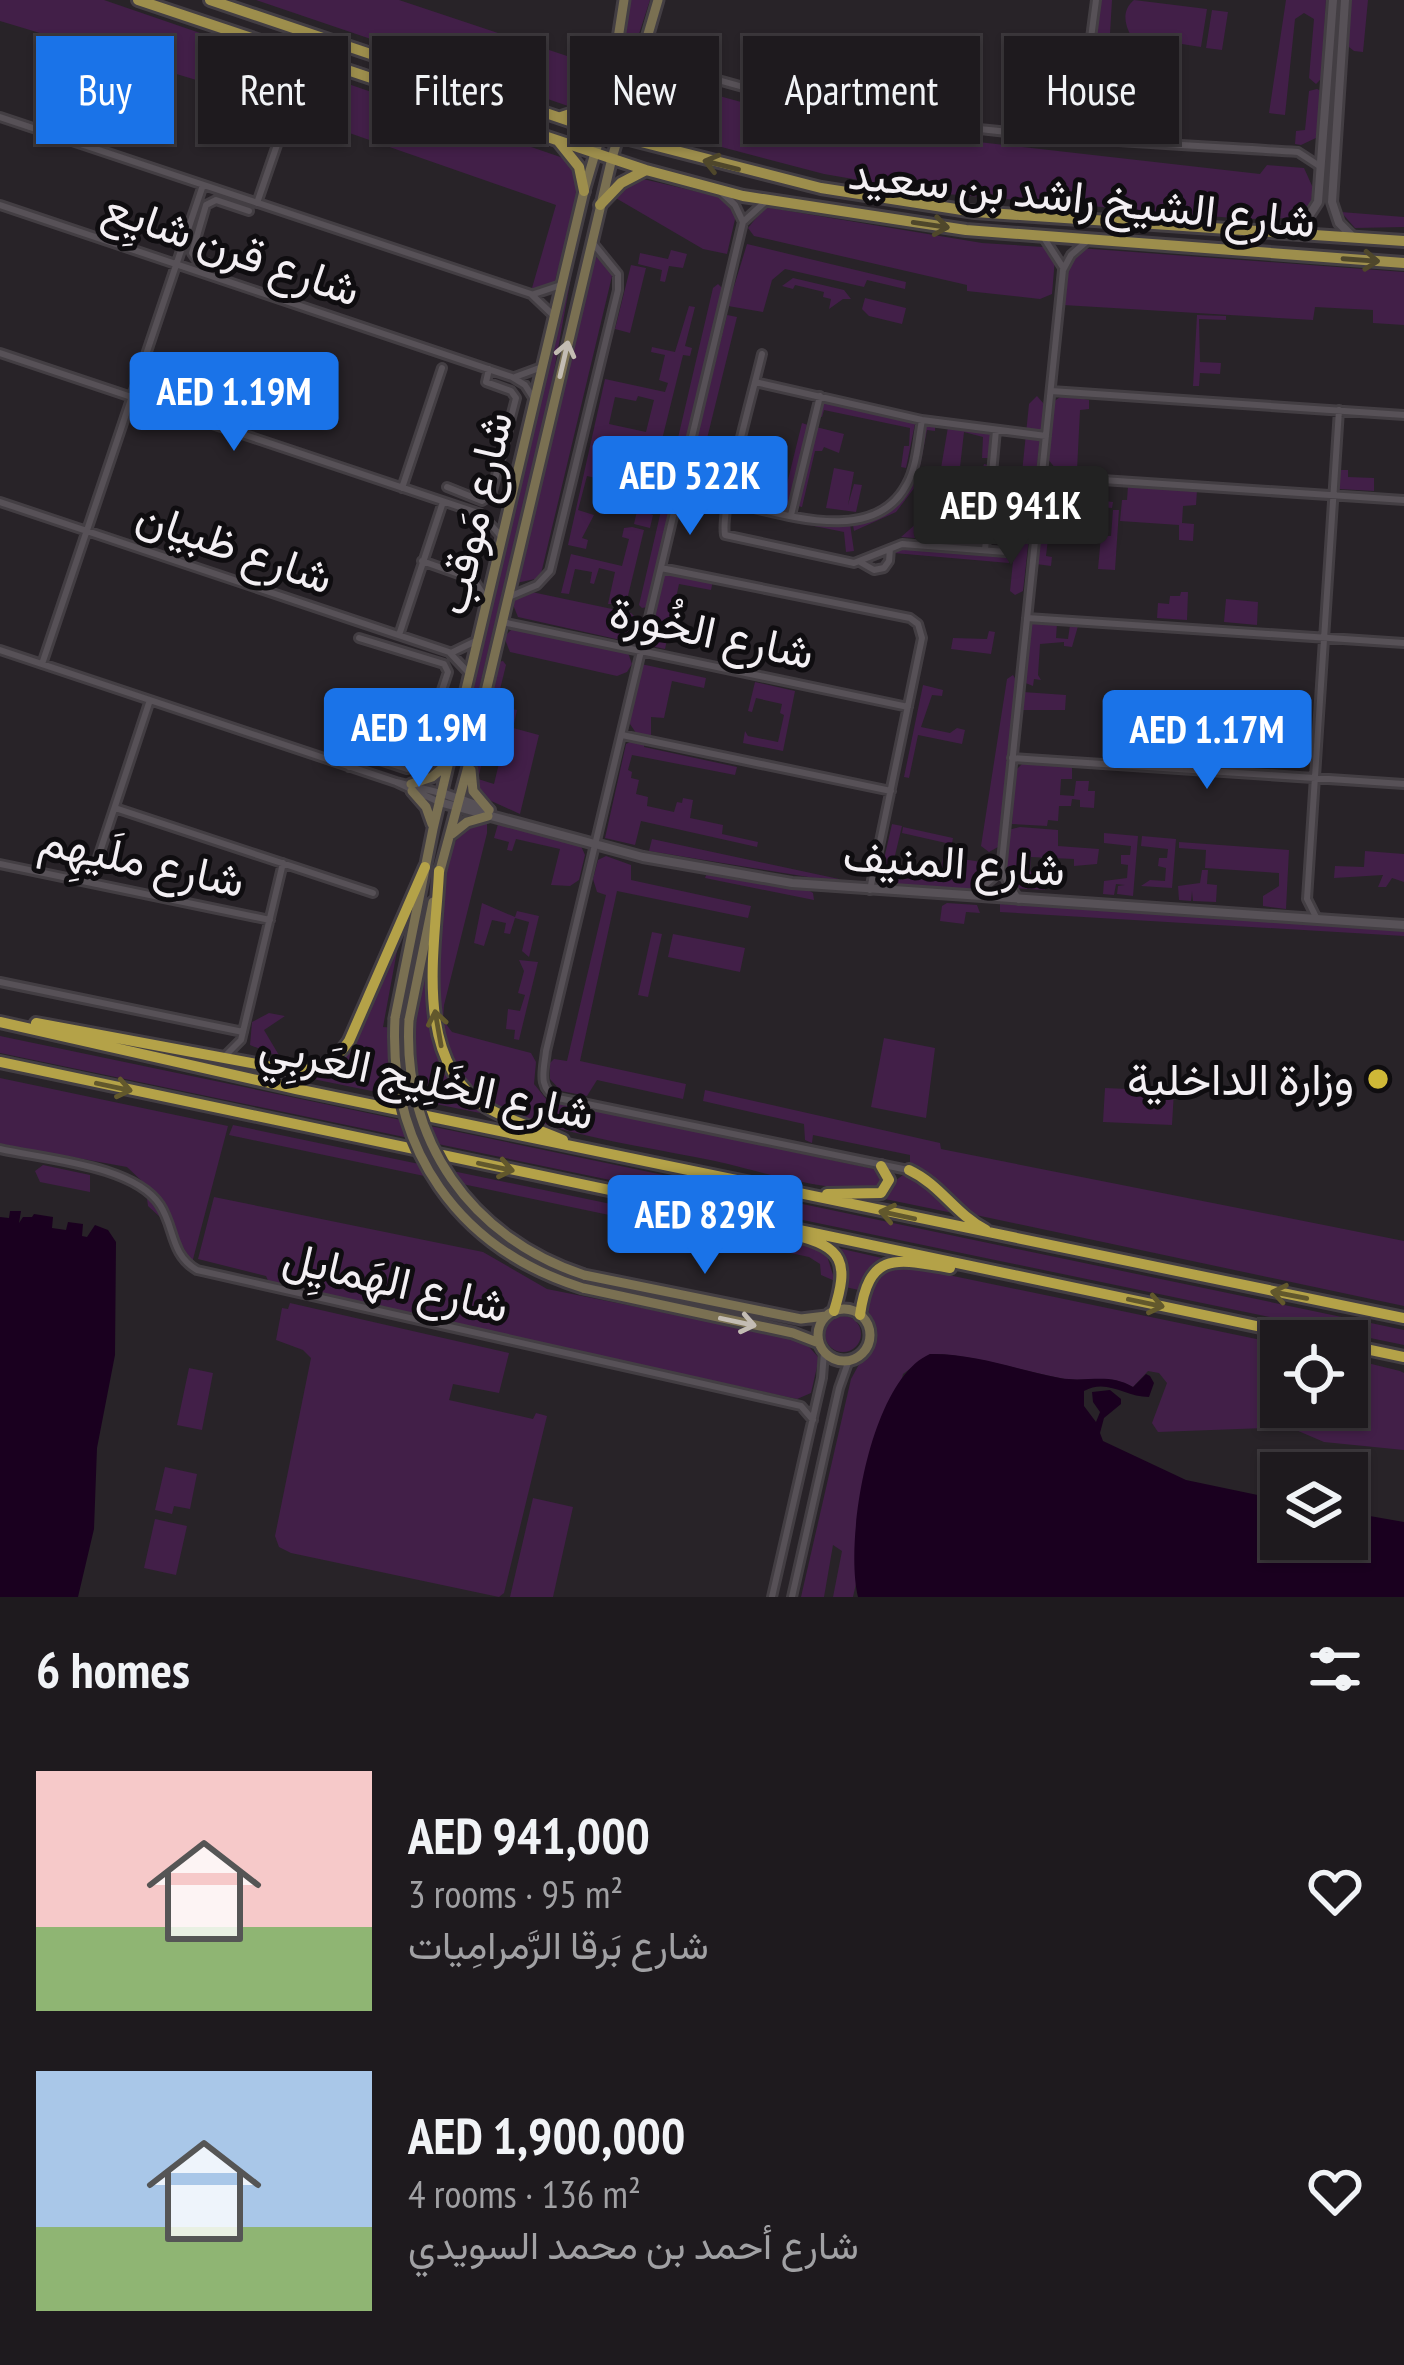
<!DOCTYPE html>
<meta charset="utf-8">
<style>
:root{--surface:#1e1a1e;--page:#2b272b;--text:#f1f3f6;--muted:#a1a1a4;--line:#3c383c;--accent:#1a73e8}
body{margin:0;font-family:"PT Sans Narrow",Vazirmatn,sans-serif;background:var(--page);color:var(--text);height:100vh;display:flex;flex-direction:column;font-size:45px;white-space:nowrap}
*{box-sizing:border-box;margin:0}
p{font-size:39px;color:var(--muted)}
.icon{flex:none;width:66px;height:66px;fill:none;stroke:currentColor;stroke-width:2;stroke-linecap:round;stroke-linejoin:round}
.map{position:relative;height:1597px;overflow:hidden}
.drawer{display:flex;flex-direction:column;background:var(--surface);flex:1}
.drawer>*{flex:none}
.banner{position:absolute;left:36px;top:36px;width:1332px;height:108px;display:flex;gap:24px}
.tools{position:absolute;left:1260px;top:1320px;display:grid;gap:24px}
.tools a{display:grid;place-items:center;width:108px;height:108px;border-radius:0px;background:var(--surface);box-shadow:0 3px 9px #0004,0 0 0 3px var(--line);font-size:60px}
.price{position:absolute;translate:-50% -102px;padding:0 27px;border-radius:12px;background:var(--accent);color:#fff;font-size:39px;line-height:78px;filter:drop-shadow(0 3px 6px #0008)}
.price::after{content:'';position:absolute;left:50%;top:72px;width:36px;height:27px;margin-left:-18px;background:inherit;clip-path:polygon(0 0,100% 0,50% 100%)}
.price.current{background:#222;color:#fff}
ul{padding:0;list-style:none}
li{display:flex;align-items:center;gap:36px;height:300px;padding:0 36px}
li span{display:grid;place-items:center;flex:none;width:336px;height:240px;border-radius:0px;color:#555}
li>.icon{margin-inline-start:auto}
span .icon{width:144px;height:144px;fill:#fffc;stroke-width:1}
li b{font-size:51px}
h2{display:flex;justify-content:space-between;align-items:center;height:144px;padding:0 36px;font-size:51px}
.pill{padding:0 42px;border-radius:0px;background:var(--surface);box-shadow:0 3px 9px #0004,0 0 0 3px var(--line);font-size:42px;line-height:108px}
.pill.current{background:var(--accent);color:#fff}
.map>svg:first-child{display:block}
</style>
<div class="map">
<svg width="1404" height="1597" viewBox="0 0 1404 1597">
<rect width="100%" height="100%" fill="#282328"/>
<path fill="#421f48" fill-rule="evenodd" d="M0,0H104L569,160L582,184L554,284L541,291L532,288L556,205L203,82L0,21Z
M256,0H399L576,59L594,51L600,55L602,74L597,93L571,107Z
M629,0H650L627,71L622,69Z
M1101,0H1112L1110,34L1091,120H1085Z
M1134,0L1207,9L1201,47L1131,36C1124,23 1122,10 1134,0Z
M1286,0H1326L1321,79L1316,84L1309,78L1314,19L1304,13L1295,19L1285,115L1269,113Z
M1348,0H1368L1363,52L1354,51L1344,43Z
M1212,10L1228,12L1222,50L1206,48Z
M653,67L669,70L664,78L674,96L693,97L701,91L763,108L862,127L864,120L899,126V133L1260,174L1267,165L1304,168L1313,188L1310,208L1293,218L1245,219L935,193L824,174L646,127L637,120L635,96L644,72Z
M1317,89L1321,91L1318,137L1301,145L1295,144L1296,131L1305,130L1309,91Z
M643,179L720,197L736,215L727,254L703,249L614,197L631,182Z
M765,207L982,243L1044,247L1055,258L1052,294L1040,299L967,291V285L754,236L748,228Z
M1341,212L1404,217V227L1355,228Z
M747,244L906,282L905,289L867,280L864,287L785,269L772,280L763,312L728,306Z
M1079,248L1404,272V325L1373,323V310L1315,307L1313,320L1063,305L1069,268Z
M576,249L551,388L475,706L471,704L472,694Z
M671,250L687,254L683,268L669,266L665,282L660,281L662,270L638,264L640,253L668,259Z
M594,255L613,272L540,578L516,583Z
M631,265L646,268L630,333L615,329Z
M793,278L844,290L851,299H843L829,309L831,299L823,297L824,292L795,285L793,289L782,286Z
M718,284L722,288L647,607L642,608L639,605L713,288Z
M865,298L906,308L902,324L869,316L862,309Z
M689,306L695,307L685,346L692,348L690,356L683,355L644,512L653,515L650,528L634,524L642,489L587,476L578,510L594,515L582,538L588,540L586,549L568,545L605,379L665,392L668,383L659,380L665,355L651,352L652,347L675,352ZM638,396L654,400L646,432L609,424L615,397L636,401ZM645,437L637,478L598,469L604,441L621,445L618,457L623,458L627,441L642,444Z
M727,315L737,317L696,483L686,481Z
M1197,315L1226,316V320L1199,319L1200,362L1221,363L1220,374L1200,373L1199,386H1193Z
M1063,395L1089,400V409L1080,410L1077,470L1056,469L1047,458L1053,402Z
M1037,396L1044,404L1023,591L1015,595L1010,591L1029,404Z
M821,400L916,419L906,468L901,467L904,446H909L910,428L824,410L822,417L817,416Z
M802,423L808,425L787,511L734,498L735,493L782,504Z
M924,424L935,426V431L927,430L919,471L940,476L937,493L918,483L896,512L854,531L853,525C912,505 913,480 924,424Z
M816,427L844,434L839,453L824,447L822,451H815L802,507L798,506Z
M948,427L992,431L990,458H982L983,437L964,432L959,476L940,474Z
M984,464L988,465L986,493L978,492V486L959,482L952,542L944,541L945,518L943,528L928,522L942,531L940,540L901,537L925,516L929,521L928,512L940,503L935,501L943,487L956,488L957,477L979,480Z
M834,468L854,472L848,505L854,484L862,485L856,512L826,508Z
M1338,470H1348V477L1374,478V491L1339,489Z
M1065,483L1070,484V498L1081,499L1083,485H1088L1087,499L1098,500L1100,487H1106L1104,501L1113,502L1112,508L1060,504Z
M1044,486L1056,487V531L1079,534L1078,542L1048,539L1046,556L1052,557L1051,566L1036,564Z
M1128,486L1197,490L1196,505L1183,506L1182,523L1194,524L1193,541L1179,540V525L1120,521L1122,500H1127Z
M731,503L831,525L850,524L854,551L846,552L844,532L730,509Z
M1113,510H1119L1115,570L1098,569L1101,536H1111Z
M632,527L644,530L626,604H608L615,572L599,568L594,584L590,583L592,572L575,569L569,594L561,593L571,554L622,566L629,539L622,537L624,528Z
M899,545L1010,555L1009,563L894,553Z
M672,572L713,581L711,590L679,584L665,649L651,646L648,640L663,575Z
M527,591L631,613L638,620C642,631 637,639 625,641L518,617L512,602Z
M1181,592H1188L1187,620L1157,618L1158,603L1169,604L1170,596H1180Z
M1226,599L1258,602L1257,625L1224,622Z
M1035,622L1057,623L1056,638L1068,639L1070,625L1078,626L1072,647L1064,646V642L1040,644L1038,675L1041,680L1034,679L1033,686L1023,682L1029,627Z
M514,627L627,650L632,664L627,672L617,676L510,652L504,637Z
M989,631L995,632L991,654L951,649L953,638L987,639Z
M503,661L506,665L478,779L494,784L512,709L517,710L513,728L539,735L520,814L478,795L471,776L498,662Z
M641,664L706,678L704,688L672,681L664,718L651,717V736L636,733L628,721Z
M1013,675L1016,680L998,847L989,852L981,846L1007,679Z
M755,682L795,691L783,751L743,743L745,731L748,736L778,742L784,715L780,713L782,704L756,698L752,712L748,711Z
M923,685L943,690L942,696L932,695L921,727L950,733L957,728L965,730L962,744L918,735L909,778L904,777Z
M1023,692L1066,695L1065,710H1022Z
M1146,732L1180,734L1178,758L1145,756Z
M634,740L644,743V747L737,767L735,775L632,755L628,770L632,772L631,778L639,780L636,794L648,797L647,806L674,812L677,802L682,803L683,798L693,800L690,818L723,825L722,834L758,842L757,847L641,821L635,845L605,838L626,744Z
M1025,761L1072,767V779H1061L1060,795L1074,796L1076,781H1089L1088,791H1095L1094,808L1080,807V800L1072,799L1071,806H1059L1058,821L1048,820L1047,826L1012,824L1015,771Z
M481,820L487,823V833L444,1005L443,1020L452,1032L531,1053L536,1062L534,1084L547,1100L874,1169L882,1178L878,1186C835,1196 760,1171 715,1161C662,1150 606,1142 553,1127C526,1120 491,1109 471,1088C424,1041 437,973 442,913C445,875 443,836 481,820Z
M498,824L581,846L585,855L579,880L570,886L551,885L560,849L516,839L512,851L507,850L509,842L494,838Z
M892,824L902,826L892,868L939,876L946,843L902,833L903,827L953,838L945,878L957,880L962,859L995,864L994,872L969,889L884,884L879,881Z
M1020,827L1058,830V846L1099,849L1097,864L1074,866V859L1031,857L1030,871L1045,882V890L1014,888L1005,872L1008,830Z
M1104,833L1138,836L1133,896L1117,894L1118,886L1125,885L1116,884L1114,895L1103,894L1104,881L1127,878L1128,865L1121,864V855H1130L1131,846L1104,843Z
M1142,836L1176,839L1172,888L1141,886L1150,880L1165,881L1166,868L1158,866L1159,858H1167L1168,849L1141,846Z
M652,839L839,879V882L649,851Z
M1179,842L1289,850L1286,909L1263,906V896L1279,886V873L1205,868L1206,850L1179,848Z
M1365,851L1404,854V882L1392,878L1386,887H1378L1383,875L1334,878L1335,866L1364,867Z
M606,856L631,865V880L751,906L748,918L617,891L580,1061L686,1084L683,1099L597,1080L587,1096L561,1091L550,1079V1063L554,1059L567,1061L606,895L597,892L593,879L598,860Z
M1202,870H1208L1207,884L1217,885L1216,902L1193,901L1192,891L1191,901L1179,900L1178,886L1200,883Z
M707,873L805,888L813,893L814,900L705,878Z
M482,903L515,917L517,911L539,916L529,957L522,951L529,922L515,918L510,934L504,933L506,923L492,920L484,946L474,943Z
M947,903L977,905L980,913L966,912L964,924L940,921L942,906Z
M1000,904L1404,928V936L1000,912Z
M652,932L662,934L648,997L638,995Z
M673,934L745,948L740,972L668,957Z
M399,940L383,1027L411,1029L430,946C428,1023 423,1065 490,1115L303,1077L332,1066L345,1055Z
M519,960L538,962L519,1040L514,1039L515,1030L506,1029L508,1009L520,1011L525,995L518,993L524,971Z
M269,1013L285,1016L264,1030L280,1057L250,1045L252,1022Z
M0,1036L1404,1330V1345L0,1053Z
M884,1038L935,1048L926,1118L871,1107Z
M0,1078L228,1126L192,1263L173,1229L148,1206L145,1184L127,1167L0,1144Z
M1105,1088L1174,1091L1172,1125L1103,1122Z
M705,1090L940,1143L941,1149L1404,1241V1306L971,1214C944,1198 944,1179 910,1165V1155L813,1135L812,1143L805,1140L804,1124L703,1101Z
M233,1125L807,1245L827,1256L835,1281L821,1275L820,1264L809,1257L229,1135Z
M43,1165L90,1175V1192L40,1182L35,1171Z
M904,1174L938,1193L953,1213L875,1197Z
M214,1197L483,1252L547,1289L803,1340L819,1358L811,1393L797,1399L270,1285L266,1276L198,1259Z
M838,1248L882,1258L868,1269L859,1290L845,1287L846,1266Z
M889,1266H905L1281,1344V1407H1347V1358L1400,1371L1404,1373V1450L1324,1442L1289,1427L1158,1432L1152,1423L1167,1383L1159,1373L1148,1371L1133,1387C1104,1372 1090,1384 1060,1378C1017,1370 974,1354 930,1354L903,1374L853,1597H833L842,1551L833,1545L824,1597H801L851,1379L874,1337C869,1295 853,1302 889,1266Z
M290,1303L509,1353L499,1393L453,1384L449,1400L533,1419L536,1413L547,1416L504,1593L499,1597L291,1553L279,1547L275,1536L311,1358L303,1350L276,1340L282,1308L288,1309Z
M825 1334a18 18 0 1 1 36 0a18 18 0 1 1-36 0Z
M189,1368L213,1373L202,1430L177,1425Z
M165,1467L197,1474L190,1509L174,1506L172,1514L155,1510Z
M533,1498L573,1507L553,1597H510Z
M155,1519L187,1526L176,1575L144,1568Z"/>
<path fill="#1a001f" d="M10,1211H21L19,1223L23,1217H32L34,1214L53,1217L52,1228L66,1230L68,1222L83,1224L82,1236L87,1237L95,1225L108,1230L116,1242L115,1355L97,1448L94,1529L78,1597H0V1217L9,1218Z
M930,1354C974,1353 1018,1370 1060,1378C1087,1383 1108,1372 1133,1387L1146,1374L1150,1376L1154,1383L1149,1397C1125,1397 1107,1378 1084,1391V1406L1096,1422L1100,1412L1093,1402L1092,1392L1110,1390L1121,1399V1404L1104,1418L1100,1433L1103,1441L1186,1480L1281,1500V1539H1347V1512L1404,1522V1597H858C844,1539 870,1380 930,1354Z"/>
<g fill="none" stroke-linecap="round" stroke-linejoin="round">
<defs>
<path id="minor" d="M647,41L656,58L673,66C872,133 1091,139 1298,152L1321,167
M0,117L531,294L553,315
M1078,137L1096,0
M720,191L735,205L743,222
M765,202L743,222L546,1051C544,1070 537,1089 558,1098L908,1170
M257,203L278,142
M0,205L512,377L525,385L534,399
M1044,238L1062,266
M226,269L197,260L192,253L206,205L216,200L249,211
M534,294L561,285
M0,353L481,514L500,535
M762,354C754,389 720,507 725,535L854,563L902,544L1006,552
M515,377L542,367
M755,382L922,420L1046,436
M1051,391L1404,415
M1042,476L1404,500
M681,484L702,490
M447,487L482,501L491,495L516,398L511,391L486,382L489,369
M402,488L442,368
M679,492L701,497
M710,492L726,498
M709,498C767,507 871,553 907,484C917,466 918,441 922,420
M0,502L449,652L467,671
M791,515L820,396
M985,550L996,430
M422,561L473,579L487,600
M860,562L874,570L884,568L889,561L890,549
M661,568L910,618L918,624L922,638L870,890
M511,596L537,585L550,571L618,290V274L592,242
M1027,618L1404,643
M502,622L908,707
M399,635L443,502
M0,650L396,782L441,793
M453,652L478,640
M42,664L203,185
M622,735L891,791
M1012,758L1404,784
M349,767L359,753L407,769L417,766L448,672L444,664L359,638
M396,782L439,802
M115,808L373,893
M0,864L270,920
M90,882L150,700
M972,896L1001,871
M1019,900L1001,871L1063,270L1071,255L1086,242
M1317,919L1307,899L1339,410
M0,982L243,1032
M225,1056L241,1040L283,863
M0,1149C44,1159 134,1165 160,1205C175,1228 170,1254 197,1270L801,1406L813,1420
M772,1597L822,1378L824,1352
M792,1597L839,1388L849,1360"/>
<path id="tertiary" d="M1345,0L1332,202L1339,223L1353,237
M1290,232L1307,219L1318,202L1333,0
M442,793L490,810
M439,802L643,857L792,883L1404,925"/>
<path id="secondary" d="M471,770L473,791L489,810
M411,784L432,777L445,766
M412,791L426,807L432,824
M452,834L467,822L488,816
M439,874L470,759L612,158L658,0
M395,1018L433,829L584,191L606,116L624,0
M409,1020L433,902
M584,1275L801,1319L826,1316
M583,1288L793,1333L819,1343
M818 1335a26 26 0 1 1 52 0a26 26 0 1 1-52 0Z"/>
<path id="primary" d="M138,0L646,170L743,196L966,230L1404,263
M210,0L602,132L821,188L975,212L1404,241
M629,94L635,123L650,143
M561,117L588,108L612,85
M559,142L579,167L584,191
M600,205L621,183L644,171"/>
<path id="trunk" d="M439,871C436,945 411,1059 486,1107C509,1121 538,1129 563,1140
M0,1022L296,1089L1404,1318
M36,1023L289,1070C316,1072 334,1063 349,1041L425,867
M0,1062L1328,1341
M909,1170C941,1185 954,1213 986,1230
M827,1194L881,1193L889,1180L881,1166
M794,1235C844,1247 849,1263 834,1311
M860,1315C869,1250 897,1259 950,1268
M1347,1345L1404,1357"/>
</defs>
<use href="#minor" stroke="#433e43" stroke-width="12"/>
<use href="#tertiary" stroke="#433e43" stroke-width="14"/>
<use href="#secondary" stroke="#433e43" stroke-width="15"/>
<use href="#primary" stroke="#433e43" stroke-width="16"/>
<use href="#trunk" stroke="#433e43" stroke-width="16"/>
<use href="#minor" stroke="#575157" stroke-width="6"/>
<use href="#tertiary" stroke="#575157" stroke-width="8"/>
<use href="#secondary" stroke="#7a7052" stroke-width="9"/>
<use href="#primary" stroke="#9d8e4c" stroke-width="10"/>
<use href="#trunk" stroke="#b4a248" stroke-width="10"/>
<defs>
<path id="secondary-bridge" d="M395,1018C388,1149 458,1249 583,1288
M409,1020C402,1140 471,1238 584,1275"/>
</defs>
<use href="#secondary-bridge" stroke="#433e43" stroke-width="15" stroke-linecap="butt"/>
<use href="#secondary-bridge" stroke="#7a7052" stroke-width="9"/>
</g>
<defs><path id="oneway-shaft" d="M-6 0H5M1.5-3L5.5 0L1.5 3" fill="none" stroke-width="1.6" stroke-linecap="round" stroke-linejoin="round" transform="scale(3)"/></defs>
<g stroke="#4f472b">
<use href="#oneway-shaft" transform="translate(721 165) rotate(-166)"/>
<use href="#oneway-shaft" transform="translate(931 225) rotate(8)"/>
<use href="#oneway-shaft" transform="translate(1361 260) rotate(4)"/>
</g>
<g stroke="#c3bcb3">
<use href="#oneway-shaft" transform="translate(564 359) rotate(-77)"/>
<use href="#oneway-shaft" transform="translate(738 1322) rotate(12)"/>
</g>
<g stroke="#62582c">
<use href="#oneway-shaft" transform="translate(438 1028) rotate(-100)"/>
<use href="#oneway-shaft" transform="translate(114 1087) rotate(12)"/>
<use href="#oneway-shaft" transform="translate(496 1167) rotate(12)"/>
<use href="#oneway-shaft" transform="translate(897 1215) rotate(-168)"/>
<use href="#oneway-shaft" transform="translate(1289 1295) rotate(-169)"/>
<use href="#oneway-shaft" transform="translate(1146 1303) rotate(12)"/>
</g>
<circle fill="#cfb837" stroke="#0f0d10" stroke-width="4.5" cx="1378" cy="1079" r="12"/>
<g text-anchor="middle" stroke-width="10" stroke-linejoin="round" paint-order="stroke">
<g font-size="45" fill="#f3eff3" stroke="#0f0d10">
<text transform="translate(1082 197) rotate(6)" y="16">شارع الشيخ راشد بن سعيد</text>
<text transform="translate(232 248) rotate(19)" y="16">شارع قرن شايِع</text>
<text transform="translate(474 513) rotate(-77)" y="16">شارع مَوقب</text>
<text transform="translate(235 546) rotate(19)" y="16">شارع ظبيان</text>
<text transform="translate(712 632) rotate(12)" y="16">شارع الخُورة</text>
<text transform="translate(142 860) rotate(12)" y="16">شارع ملَيهِم</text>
<text transform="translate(954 862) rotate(4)" y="16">شارع المنيف</text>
<text transform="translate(427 1079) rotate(12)" y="16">شارع الخَلِيج العَربِي</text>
<text transform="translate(396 1281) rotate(13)" y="16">شارع الهَمايِل</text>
</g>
<g font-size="45" fill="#f3eff3" stroke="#0f0d10" text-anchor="end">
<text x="1354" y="1095">وزارة الداخلية</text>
</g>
</g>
</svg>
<div class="tools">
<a><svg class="icon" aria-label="locate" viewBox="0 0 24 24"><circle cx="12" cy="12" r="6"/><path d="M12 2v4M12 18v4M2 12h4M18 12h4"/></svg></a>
<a><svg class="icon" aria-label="layers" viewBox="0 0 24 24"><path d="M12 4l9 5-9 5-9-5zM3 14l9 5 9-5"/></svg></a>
</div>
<b class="price" style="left:234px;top:454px">AED 1.19M</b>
<b class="price" style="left:690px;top:538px">AED 522K</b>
<b class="price current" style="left:1011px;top:568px">AED 941K</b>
<b class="price" style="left:419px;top:790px">AED 1.9M</b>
<b class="price" style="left:1207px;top:792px">AED 1.17M</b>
<b class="price" style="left:705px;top:1277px">AED 829K</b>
<div class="banner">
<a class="pill current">Buy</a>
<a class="pill">Rent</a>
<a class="pill">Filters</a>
<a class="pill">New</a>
<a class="pill">Apartment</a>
<a class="pill">House</a>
</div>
</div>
<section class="drawer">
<h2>6 homes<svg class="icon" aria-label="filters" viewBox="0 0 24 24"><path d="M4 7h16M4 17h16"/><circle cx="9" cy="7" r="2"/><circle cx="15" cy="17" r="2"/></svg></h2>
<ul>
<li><span style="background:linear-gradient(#f6c9c9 65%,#8fb573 0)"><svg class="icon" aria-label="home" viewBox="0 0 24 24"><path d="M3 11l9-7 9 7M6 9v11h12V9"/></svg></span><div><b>AED 941,000</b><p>3 rooms · 95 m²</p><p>شارع بَرقا الرَّمرامِيات</p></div><svg class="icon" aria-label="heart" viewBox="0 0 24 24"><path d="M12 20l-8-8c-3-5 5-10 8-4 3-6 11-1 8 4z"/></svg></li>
<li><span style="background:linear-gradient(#a9c7e8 65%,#8fb573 0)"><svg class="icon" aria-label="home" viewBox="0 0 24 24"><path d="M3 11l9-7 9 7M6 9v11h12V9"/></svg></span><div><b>AED 1,900,000</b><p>4 rooms · 136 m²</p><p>شارع أحمد بن محمد السويدي</p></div><svg class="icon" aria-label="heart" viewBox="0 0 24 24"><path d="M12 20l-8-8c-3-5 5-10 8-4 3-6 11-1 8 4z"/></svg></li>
</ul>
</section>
